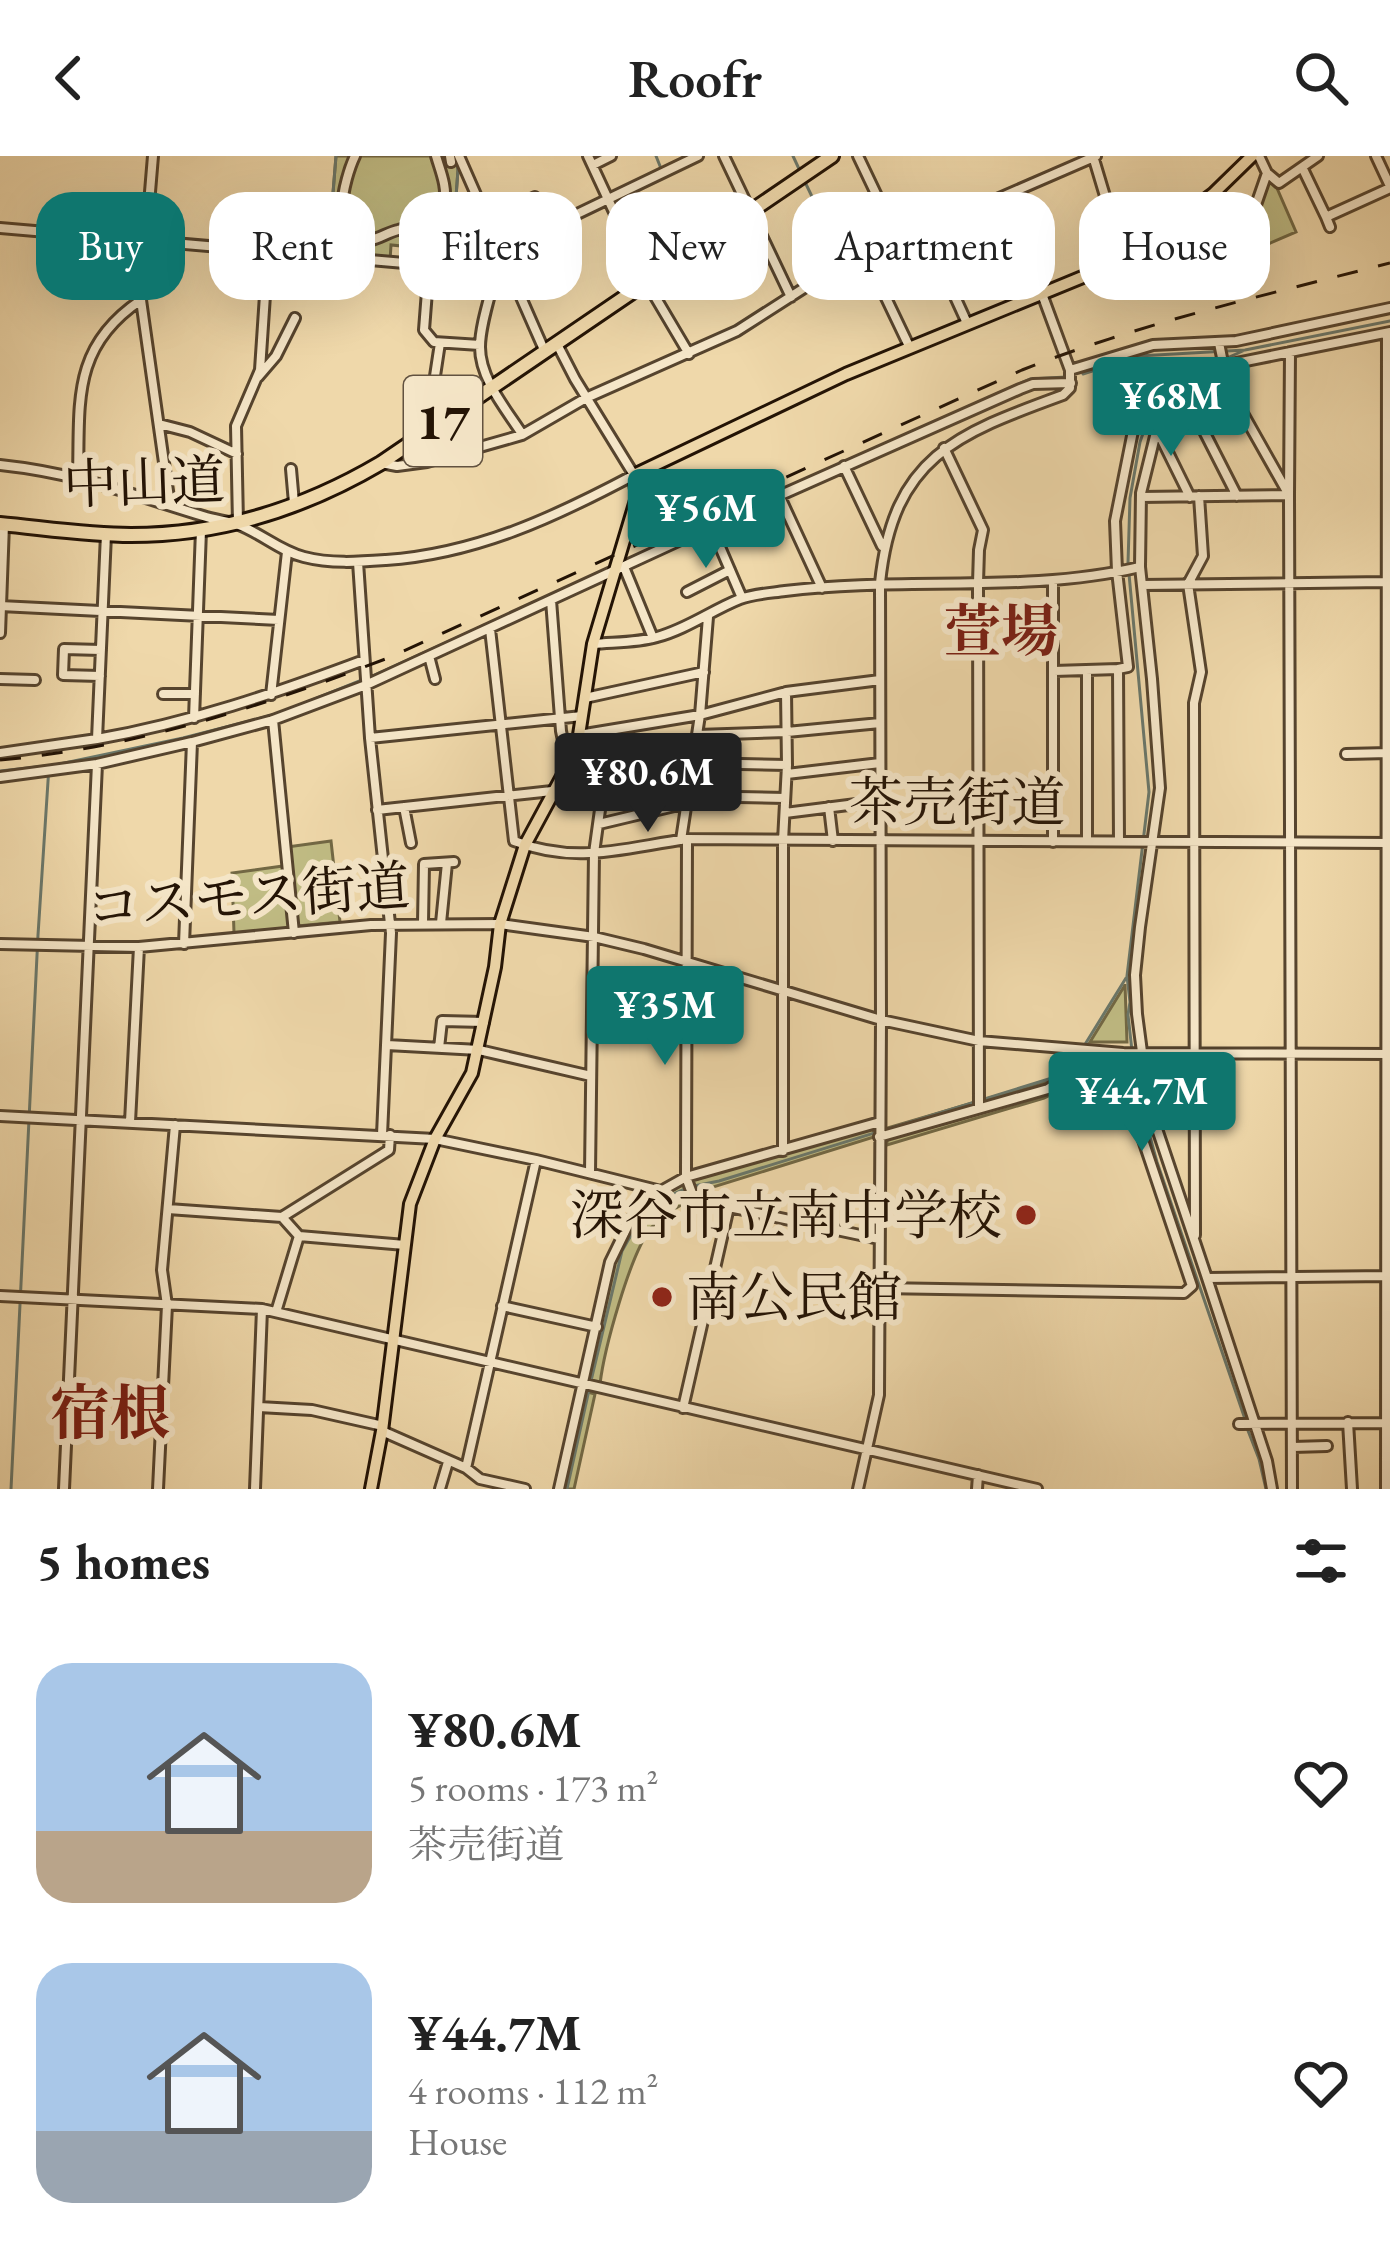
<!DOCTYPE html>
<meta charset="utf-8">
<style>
:root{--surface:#fff;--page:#f6f6f6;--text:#222;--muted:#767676;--accent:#0f766e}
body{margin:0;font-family:"EB Garamond","Noto Serif JP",serif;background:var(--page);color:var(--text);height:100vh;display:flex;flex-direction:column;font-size:45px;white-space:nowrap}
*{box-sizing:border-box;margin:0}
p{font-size:39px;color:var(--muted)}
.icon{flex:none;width:66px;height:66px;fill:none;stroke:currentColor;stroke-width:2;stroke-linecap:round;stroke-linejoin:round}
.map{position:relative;height:1333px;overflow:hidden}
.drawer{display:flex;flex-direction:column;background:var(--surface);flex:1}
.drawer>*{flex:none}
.top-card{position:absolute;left:36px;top:36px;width:1320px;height:108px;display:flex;gap:24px}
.price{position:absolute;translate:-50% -102px;padding:0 27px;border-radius:12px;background:var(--accent);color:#fff;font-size:39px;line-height:78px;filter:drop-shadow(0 3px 6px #0008)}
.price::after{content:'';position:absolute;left:50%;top:72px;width:36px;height:27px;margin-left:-18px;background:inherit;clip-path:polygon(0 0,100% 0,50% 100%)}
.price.active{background:#222;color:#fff}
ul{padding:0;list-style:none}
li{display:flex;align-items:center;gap:36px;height:300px;padding:0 36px}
li span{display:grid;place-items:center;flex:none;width:336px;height:240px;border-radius:36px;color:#555}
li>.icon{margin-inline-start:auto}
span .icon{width:144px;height:144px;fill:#fffc;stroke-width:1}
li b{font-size:51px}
h2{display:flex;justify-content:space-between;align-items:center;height:144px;padding:0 36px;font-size:51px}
.pill{padding:0 42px;border-radius:36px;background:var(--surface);box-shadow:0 12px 48px #0002;font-size:42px;line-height:108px}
.pill.active{background:var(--accent);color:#fff}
header{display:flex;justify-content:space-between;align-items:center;height:156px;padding:0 36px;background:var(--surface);font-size:54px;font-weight:600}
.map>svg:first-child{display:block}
</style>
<header><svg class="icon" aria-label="back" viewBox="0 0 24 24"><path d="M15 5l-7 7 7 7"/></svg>Roofr<svg class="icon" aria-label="search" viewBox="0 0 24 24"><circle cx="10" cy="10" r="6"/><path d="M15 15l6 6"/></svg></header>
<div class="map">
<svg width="1390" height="1333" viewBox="0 0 1390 1333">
<rect width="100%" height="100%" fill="#efd8aa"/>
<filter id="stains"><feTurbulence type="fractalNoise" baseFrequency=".00167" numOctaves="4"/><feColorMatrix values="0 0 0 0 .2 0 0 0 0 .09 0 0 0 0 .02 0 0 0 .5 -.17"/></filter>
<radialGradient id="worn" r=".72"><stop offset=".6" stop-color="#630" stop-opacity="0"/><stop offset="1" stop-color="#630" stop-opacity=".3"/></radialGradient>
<path fill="#c0bc84" stroke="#726844" stroke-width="3" d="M336,0H459L452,95L391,89L390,105L328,100Z
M1273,23L1296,76L1254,94L1252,71L1268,25Z
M331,685L340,766L297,770L287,691Z
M283,710L290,773L234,777L232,717Z
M1125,828L1127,886H1090L1125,829Z
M1073,909L1087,917L1074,927L1044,942L887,989V972L1057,922Z
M873,971L874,981L694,1037L691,1031L686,1033L690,1044C676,1052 662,1059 651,1072C630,1098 604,1194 600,1228L586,1224C597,1180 607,1098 635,1064C649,1047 667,1035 687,1026Z
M584,1235L595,1238L574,1333H562Z"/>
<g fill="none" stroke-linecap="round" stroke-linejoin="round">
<path stroke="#6a776a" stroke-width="3" d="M656,0L662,15
M793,0L800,15
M804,24L844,107
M328,98L336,0
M451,109L458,14L455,0
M1227,202L1245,194
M1218,206L1170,227L1155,243L1140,286L1130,342L1128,407L1149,636L1127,820L1130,846L1128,859L1136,931L1157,1006L1245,1263
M1083,218L1138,200L1245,194L1390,165
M811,321L1030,223L1066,221
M370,521L613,411
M0,615L55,609L183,582L280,557L362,524
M1084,890L1126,822
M694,1030L719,1025L1052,922L1065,915L1078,898
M591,1225L622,1095C636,1068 656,1044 685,1033
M1247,1272L1259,1303L1266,1333
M11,1333L38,779L49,610
M567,1333L589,1234"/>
<defs>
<path id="minor" d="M153,0L141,144L170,349
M355,0C345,21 325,91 371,84C380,82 389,76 398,74C418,69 437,70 444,47C448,32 440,14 436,0
M450,0L451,6
M459,0L545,196
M588,0L647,127L689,198
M724,0L791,141
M858,0L898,84
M1093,0L1122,97
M1376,0L1390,30
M593,9L611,0
M1302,11L1326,61
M1267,17L1279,27L1318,0
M487,64L535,41
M1330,71L1326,61L1390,32
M0,72L497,115
M924,73L967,167
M500,95L698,0
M500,96C496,125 480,164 480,191C480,223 506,253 522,278
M866,100L909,190
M338,101L340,88L348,77
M429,109L424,174L434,186L480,189
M1219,109L1239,98L1267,17L1259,0
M1390,176L1236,207L1176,238L1162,252L1141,337L1140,411L1152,523L1160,632L1140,771L1135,819L1137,858L1149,949L1207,1122L1390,1120
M440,187L435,220L449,260
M1219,187L1228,231L1289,339L1292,1333
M1070,214L1153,189L1236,185L1390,152
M258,221L276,200L295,162
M1183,234L1237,340
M159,268L190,276L237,298
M1156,272L1190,341
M944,292L983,374L979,394L978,427L979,952
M381,307L397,310L427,306L522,279L586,242L737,175L829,116L1096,0
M0,309C76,317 131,338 203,360C215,364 228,365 239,369C262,378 280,395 304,401C331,408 358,406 386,404C476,398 555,361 634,319L575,223L557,188
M844,310L882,390
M291,313L294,347
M78,320C80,246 71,191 141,144
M779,339L822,432
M1141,341L1289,339L1290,196
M238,367L236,270L260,214L268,94
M711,370L742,442
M106,378L97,583C189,567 276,537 364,504
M358,406L370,582L391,777L382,979
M624,411L653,482
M1142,429L1386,426
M687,436L730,414
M551,444L561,575L567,604
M0,450L279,464
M490,473L514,685C577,709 623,692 687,683L1388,687
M0,477L4,368
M593,488C614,486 637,487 657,481C687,473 712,454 740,443C753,438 771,437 785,435C903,420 1025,438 1140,411
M429,500L435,523
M1118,513L1128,511L1117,415L1115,365L1136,260L1146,237
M1054,515L1118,513L1119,685
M100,520L63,519L64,493L101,494
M0,523L35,524
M163,538H195
M271,539L287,396
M585,542L704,516
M194,562L201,374
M273,564L294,777
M579,579L700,559L786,536L880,524
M698,579L787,576L880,567
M370,582L582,560
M0,597L97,583
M1346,598L1389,597
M565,615L604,625L694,607L787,609
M787,618L880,607
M0,621L97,608L192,586L273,564L366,529L711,370L1020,233L1033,228L1071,227
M688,640L785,642
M404,651L411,687
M829,651L833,685
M377,654L552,635
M785,657L880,645
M599,668L687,647
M687,683L686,1021L693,1040L729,1051L879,1083
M681,684L700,559L708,461
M1087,685V515
M1053,686V424
M423,767L424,708L454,706
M441,767L447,707
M0,788L139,791L371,769L500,768L594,781L644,793L881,864L979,885L1123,897L1390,898
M184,788L192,586
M387,889L479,894L591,920
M439,892L442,865L484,866
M1146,930H1197
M0,960L435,983L536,1004L661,1035
M130,966L139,791
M879,981L1048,933L1085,910L1095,895
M783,995V685L787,609L786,536
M590,1017L594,697L604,625
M168,1053L282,1061L299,1080L405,1089
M282,1061L389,994L390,979
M1195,1079L1194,547L1201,516L1188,428L1203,400L1199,340
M1207,1122L1267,1305L1272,1333
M879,1132L1184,1137L1192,1130L1141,978L1123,897
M0,1140L262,1153L1037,1333
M502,1150L597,1171
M276,1156L299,1080
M259,1251L312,1254L383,1270
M683,1252L729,1051
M1348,1266L1352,1333
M1239,1268L1389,1267
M382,1275L466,1312L480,1323L525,1333
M1293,1291L1327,1290
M466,1312L536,1004
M64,1333L97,608
M158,1333L167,1149L162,1114L175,969
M255,1333L262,1153
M440,1333L448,1306
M559,1333L610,1106L631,1063L661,1035L686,1021L880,966
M858,1333L879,1239L881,864L880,427C893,301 956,278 1063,239L1070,232V214L1042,138
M977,1333L978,1319
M1386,1333L1387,177"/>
<path id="major" d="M371,1333L382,1275L410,1048L435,983L472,917L495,811L500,768L525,689L565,615L579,579L593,488L637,341L634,319L846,218L1085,120L1170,70L1213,38L1252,0"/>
<path id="highway" d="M0,368C43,372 88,379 131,379C222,379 303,353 381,307L832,0"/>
</defs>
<use href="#minor" stroke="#56442e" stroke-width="14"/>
<use href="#major" stroke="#231305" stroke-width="16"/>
<use href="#highway" stroke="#231305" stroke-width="18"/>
<use href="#minor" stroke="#f5e6c8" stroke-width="8"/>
<use href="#major" stroke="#efd8aa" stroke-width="10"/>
<use href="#highway" stroke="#efd8aa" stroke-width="12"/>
<path stroke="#231305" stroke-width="3" stroke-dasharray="21 21" stroke-linecap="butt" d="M0,604C135,592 263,550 388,502L1022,214C1141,167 1266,139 1390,107"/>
</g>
<g fill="#8f2418" stroke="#f5e6c8" stroke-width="4.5">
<circle cx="1026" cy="1059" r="12"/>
<circle cx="662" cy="1141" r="12"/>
</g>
<g text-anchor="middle" stroke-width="12" stroke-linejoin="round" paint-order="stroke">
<rect fill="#f5e6c8" stroke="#625240" stroke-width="3" x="404" y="220" width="78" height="90" rx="9"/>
<g font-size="51" font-weight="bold" fill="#231305">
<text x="443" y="283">17</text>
</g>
<g font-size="54" fill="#231305" stroke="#f5e6c8">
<text transform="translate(144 326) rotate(-2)" y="19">中山道</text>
<text x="957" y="665">茶売街道</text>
<text transform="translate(248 740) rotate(-4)" y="19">コスモス街道</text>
</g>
<g font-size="54" fill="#231305" stroke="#f5e6c8" text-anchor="end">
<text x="1002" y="1078">深谷市立南中学校</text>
<text x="686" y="1160" text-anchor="start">南公民館</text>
</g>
<g font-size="57" font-weight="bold" fill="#7a1f14" stroke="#f5e6c8">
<text x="1001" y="495">萱場</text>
</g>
<g font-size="60" font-weight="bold" fill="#7a1f14" stroke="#f5e6c8">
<text x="110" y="1278">宿根</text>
</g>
</g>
<rect width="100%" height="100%" filter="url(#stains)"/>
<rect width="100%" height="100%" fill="url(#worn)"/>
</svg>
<b class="price" style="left:1171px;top:303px">¥68M</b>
<b class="price" style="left:706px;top:415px">¥56M</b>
<b class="price active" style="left:648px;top:679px">¥80.6M</b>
<b class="price" style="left:665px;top:912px">¥35M</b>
<b class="price" style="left:1142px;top:998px">¥44.7M</b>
<div class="top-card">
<a class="pill active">Buy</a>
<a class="pill">Rent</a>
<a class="pill">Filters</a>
<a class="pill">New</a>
<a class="pill">Apartment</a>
<a class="pill">House</a>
</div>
</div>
<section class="drawer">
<h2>5 homes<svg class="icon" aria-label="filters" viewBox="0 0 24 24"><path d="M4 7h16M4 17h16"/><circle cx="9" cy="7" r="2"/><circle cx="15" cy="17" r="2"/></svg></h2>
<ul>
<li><span style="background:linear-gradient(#a9c7e8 70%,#b9a48a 0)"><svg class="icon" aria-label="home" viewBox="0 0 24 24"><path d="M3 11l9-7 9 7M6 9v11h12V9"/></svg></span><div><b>¥80.6M</b><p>5 rooms · 173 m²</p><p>茶売街道</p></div><svg class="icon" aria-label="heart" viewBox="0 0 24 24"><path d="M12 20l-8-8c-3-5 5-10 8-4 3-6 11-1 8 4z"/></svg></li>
<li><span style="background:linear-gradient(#a9c7e8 70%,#9aa5b1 0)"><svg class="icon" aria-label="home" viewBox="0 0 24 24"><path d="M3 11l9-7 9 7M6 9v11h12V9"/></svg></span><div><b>¥44.7M</b><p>4 rooms · 112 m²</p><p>House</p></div><svg class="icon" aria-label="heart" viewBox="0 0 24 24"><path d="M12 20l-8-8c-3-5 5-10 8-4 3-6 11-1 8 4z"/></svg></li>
</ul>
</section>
